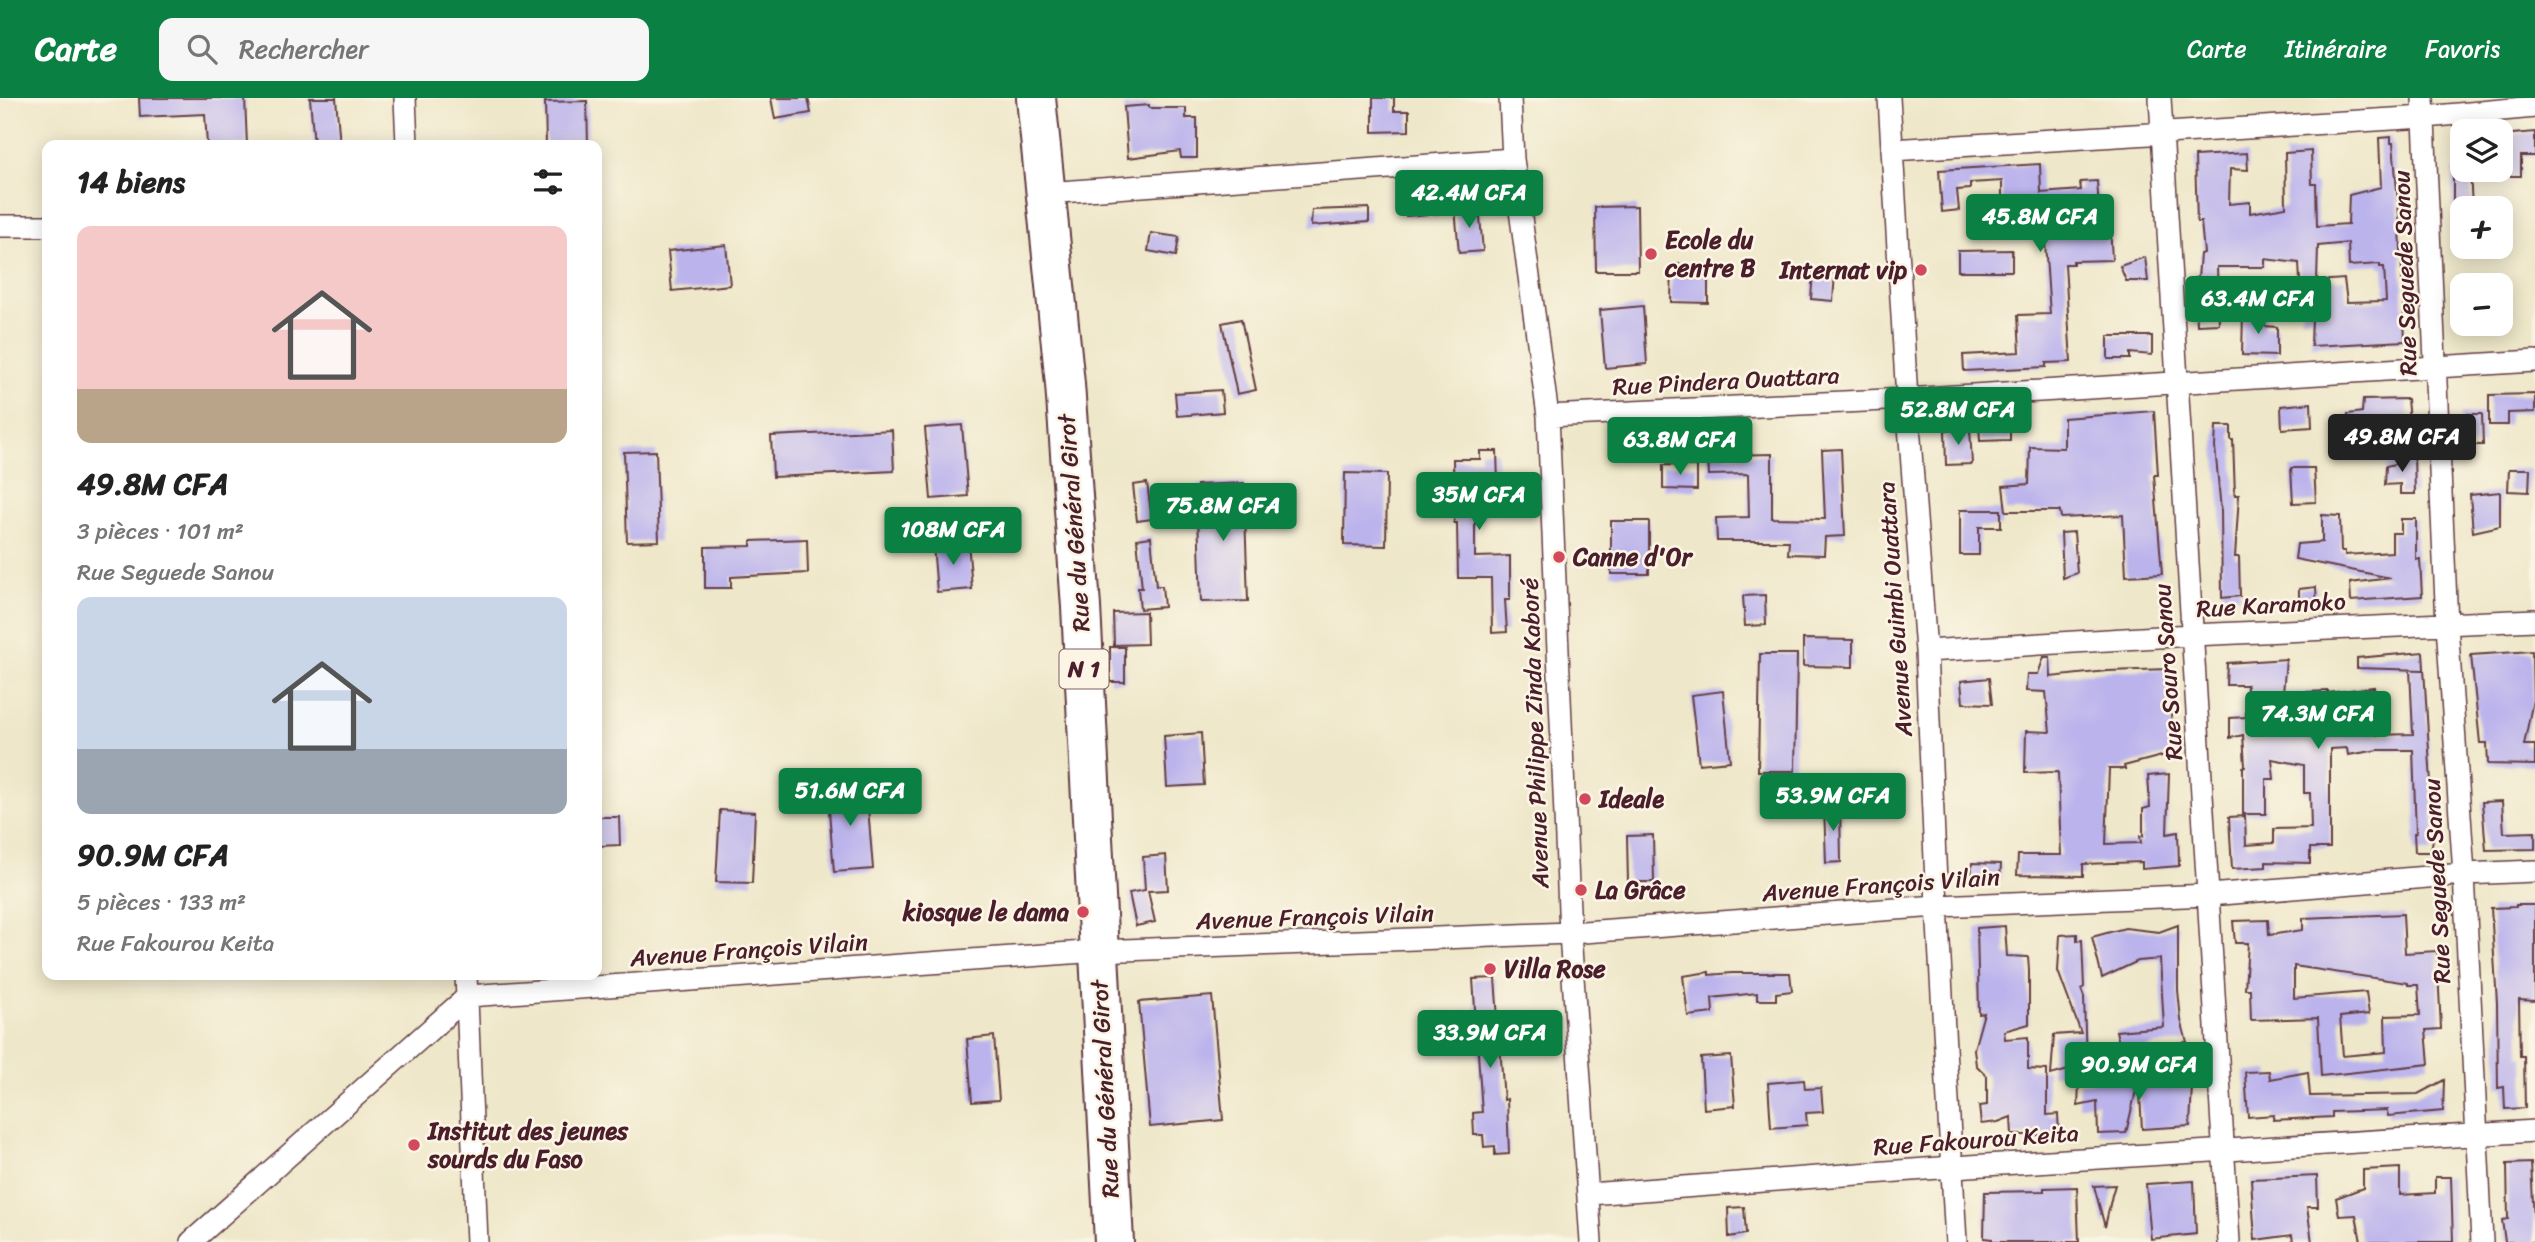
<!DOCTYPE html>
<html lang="fr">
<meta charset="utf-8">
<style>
:root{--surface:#fff;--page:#f6f6f6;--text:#222;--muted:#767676;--accent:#0b8043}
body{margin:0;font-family:Sriracha,sans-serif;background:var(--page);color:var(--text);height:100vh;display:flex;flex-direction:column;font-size:26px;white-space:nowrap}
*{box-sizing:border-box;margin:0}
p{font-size:23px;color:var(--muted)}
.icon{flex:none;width:38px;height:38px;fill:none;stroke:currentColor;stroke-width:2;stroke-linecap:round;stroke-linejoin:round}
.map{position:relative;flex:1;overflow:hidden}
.side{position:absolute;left:42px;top:42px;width:560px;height:840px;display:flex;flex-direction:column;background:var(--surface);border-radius:14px;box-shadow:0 4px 18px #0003}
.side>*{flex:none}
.controls{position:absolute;left:2450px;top:21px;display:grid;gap:14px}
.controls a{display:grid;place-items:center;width:63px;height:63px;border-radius:14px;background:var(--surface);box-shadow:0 4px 18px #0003;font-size:35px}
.price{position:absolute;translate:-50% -60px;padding:0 16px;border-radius:7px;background:var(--accent);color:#fff;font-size:23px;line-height:46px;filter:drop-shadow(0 2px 4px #0008)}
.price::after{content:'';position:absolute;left:50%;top:42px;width:21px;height:16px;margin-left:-10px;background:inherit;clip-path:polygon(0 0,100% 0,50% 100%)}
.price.active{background:#222;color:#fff}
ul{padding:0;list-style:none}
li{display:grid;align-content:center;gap:14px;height:371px;padding:0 35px}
li span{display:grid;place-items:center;height:217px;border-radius:14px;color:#555}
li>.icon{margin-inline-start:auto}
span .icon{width:126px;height:126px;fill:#fffc;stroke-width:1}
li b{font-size:30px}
h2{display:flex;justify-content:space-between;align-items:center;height:84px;padding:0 35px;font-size:30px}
header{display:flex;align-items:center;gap:42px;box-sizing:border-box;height:98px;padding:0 35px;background:var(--accent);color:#fff}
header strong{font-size:33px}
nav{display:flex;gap:38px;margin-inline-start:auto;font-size:24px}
.search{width:490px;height:63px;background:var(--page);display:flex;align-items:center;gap:18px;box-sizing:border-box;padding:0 24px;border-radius:14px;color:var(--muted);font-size:26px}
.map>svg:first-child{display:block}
</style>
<header>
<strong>Carte</strong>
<div class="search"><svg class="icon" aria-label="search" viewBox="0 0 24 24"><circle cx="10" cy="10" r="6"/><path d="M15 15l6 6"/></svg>Rechercher</div>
<nav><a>Carte</a><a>Itinéraire</a><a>Favoris</a></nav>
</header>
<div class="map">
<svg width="2535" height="1144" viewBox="0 0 2535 1144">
<rect width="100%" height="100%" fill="#fcf5e5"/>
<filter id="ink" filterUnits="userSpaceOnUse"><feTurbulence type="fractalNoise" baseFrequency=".0143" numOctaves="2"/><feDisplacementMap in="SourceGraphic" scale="14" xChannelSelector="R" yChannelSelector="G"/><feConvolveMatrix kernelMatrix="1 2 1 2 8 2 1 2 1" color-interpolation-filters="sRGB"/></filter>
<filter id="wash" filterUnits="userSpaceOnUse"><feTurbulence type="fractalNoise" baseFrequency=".00686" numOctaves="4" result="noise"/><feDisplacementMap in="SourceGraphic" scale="28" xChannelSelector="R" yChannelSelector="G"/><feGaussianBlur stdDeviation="1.57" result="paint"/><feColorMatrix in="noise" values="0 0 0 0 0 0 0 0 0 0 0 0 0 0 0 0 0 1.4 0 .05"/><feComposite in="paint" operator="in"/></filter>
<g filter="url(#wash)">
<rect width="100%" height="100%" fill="#eee7c9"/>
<g id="blocks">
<path fill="#bbb3ec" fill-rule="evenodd" d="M139,0H245L247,47H207L205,16L140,19Z
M310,0H336L340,47H314Z
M771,0H808L811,15L775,21Z
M1373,0H1394V13H1409V33L1373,34Z
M587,3L588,47H546L545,4Z
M1149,7V10H1186V20H1197V60H1181L1180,53L1128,60L1124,9Z
M2535,34V58H2521V78H2501V37Z
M2391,39V45H2393L2400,129L2405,243L2311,248L2312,219L2302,220L2299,165L2265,161V169H2217L2219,226L2197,227L2195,180H2198L2200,156L2204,155L2201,124H2197L2195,58L2247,55L2248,72L2230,71L2229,106L2250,104V115L2286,109L2285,55L2311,53L2312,86H2316L2317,128L2348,126L2349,97L2381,89L2379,40ZM2348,145L2349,168L2380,166V169H2384L2386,203L2347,204L2344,181L2317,183L2318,148Z
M2040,66L2041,95L2081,92L2080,84L2097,83L2099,110H2109L2112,162L2073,163V166H2065L2071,264L2046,265V269L1964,273L1963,257L2020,254L2018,217L2050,216L2043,115L2002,116V83L1970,85V91L1957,92L1959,112L1942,114L1939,72Z
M2453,72H2470L2472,110H2453Z
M1450,86L1453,114L1406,118L1404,91Z
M1479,108L1483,153L1459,155L1455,110Z
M1637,108L1638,173H1596L1595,109Z
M1369,110V124L1311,128L1312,112Z
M1151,135L1179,139L1176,158L1148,153Z
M726,147L730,187L672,193L668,153Z
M2012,152V173H1958V153Z
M2145,159L2148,183H2126L2120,168Z
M1672,166L1708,167V205L1671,204Z
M1813,173L1835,175L1833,203L1811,201Z
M1643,208L1647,266L1605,270L1600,212Z
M2265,212L2264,228L2277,229V258L2242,257L2243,215Z
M1241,221L1256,292L1237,296L1222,225Z
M2108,238H2152V257L2130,255V261H2108Z
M1221,292L1223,314L1177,318L1175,295Z
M2535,296V314L2508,315V327H2489V297Z
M2407,301L2409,323L2402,324L2403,334L2349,335L2348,316L2362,314L2363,302Z
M2311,305L2312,329L2282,331L2281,308Z
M2154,313L2158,377H2154L2162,476L2126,478L2123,417L2061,420L2060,413H2006L2003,388L2029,386L2030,349L2064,350V320Z
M2460,316H2482L2483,347H2461Z
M2010,323V342L1980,343L1979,326Z
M962,327L968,398L931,401L925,330Z
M2216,328H2231V342H2233L2235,397H2239L2235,459H2239L2240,498L2222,500L2221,412L2215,349Z
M1970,331L1972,366L1946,367L1945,332Z
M892,332L894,373L773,379L771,338Z
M1707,347H1725V357L1772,356V420L1825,421L1822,352L1841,351L1845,438L1825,439L1824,457L1788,456L1789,443H1717L1716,420L1749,419L1748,376L1709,377Z
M656,353L659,443L627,444L624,354Z
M1480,353H1497L1498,386H1481L1484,421L1475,422V459L1510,458V502H1505L1507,534L1492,535L1491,480H1458L1457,425H1454L1453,361H1480Z
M2414,356L2415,396H2400V386L2385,387L2386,368L2399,365V357Z
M1663,367L1697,368V392L1663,391Z
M2291,370H2314L2316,404L2293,405Z
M2509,371H2530L2529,394L2508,393Z
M1345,375L1387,376L1386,448L1344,447Z
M1147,385L1152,421L1137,423L1133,387Z
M1244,385L1248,503L1201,504L1197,387Z
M2500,394V428L2473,434L2470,397Z
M1960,412H2001V429H1979V457H1960Z
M2322,417L2340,418L2341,453H2345V457L2392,454V435H2401V421H2416V462L2420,461L2422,498L2351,503L2350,485L2391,480L2295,461L2297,446L2322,444Z
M1611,423H1649V476H1611Z
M2074,434L2077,475L2063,480L2061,435Z
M1151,439L1156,488H1162L1164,509L1140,511L1138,490H1142L1137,441Z
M807,441L808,475L731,479V490H705V449L751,448V443Z
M968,443L972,491L937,494L933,447Z
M2316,489L2317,507L2299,505V491Z
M1765,497L1766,527L1745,528L1743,498Z
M1146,514L1147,546L1114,547L1113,515Z
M1803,541L1853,542V569L1803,568Z
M1110,549H1125V584H1110Z
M2532,553L2533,602L2524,647H2535V667L2488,666L2487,645H2480L2471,557Z
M2423,554L2434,734L2431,754H2415L2414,735H2416L2413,652H2378L2348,657L2347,650L2330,651V750H2310V765L2266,764V769L2232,771L2229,719L2245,718L2246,747L2274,745V731L2311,730L2310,695H2304V667L2272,661L2274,681H2266V716H2243V669L2245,668L2243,637L2230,640V620L2246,619L2247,587H2226L2227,565L2286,561L2283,595L2328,593V595L2374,589L2376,637L2413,636L2410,572H2423L2357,570V560Z
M1760,556H1797L1795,673H1758Z
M2044,559H2050L2051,579L2107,573L2169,571L2173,655L2124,668L2125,671H2109L2106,746L2141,745L2140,738H2143V711L2150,709L2148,678L2169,676L2167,736L2178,734L2179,768L2142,771V764L2083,766V778L2017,777L2018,757H2061L2058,674L2025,675L2026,633L2050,634L2046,594L2026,593L2027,576H2038Z
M1989,580L1992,606L1963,605L1961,583Z
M1723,593L1730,663L1699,666L1691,597Z
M1201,635L1204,687L1167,689L1164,638Z
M866,685L873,771L834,774L827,688Z
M2502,703L2504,735L2535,734V751L2486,752L2482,704Z
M1824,707H1840L1841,764L1826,765Z
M720,712L755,714L752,785L716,784Z
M597,719H619L620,747L597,748Z
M1653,737L1654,784H1628L1627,738Z
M1166,757L1168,792L1148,793L1155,824L1136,828L1129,795L1145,792L1143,759Z
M1972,765L2001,766L2000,783L1971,782Z
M2516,807H2535V903L2519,902L2520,958H2524L2525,1010L2505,1011L2504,989L2498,990L2497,905L2491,810L2516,809Z
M2403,816L2405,855L2437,853L2441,931L2426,932L2429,966L2321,978L2318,920L2251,922L2250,891H2245L2248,845H2235L2233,823L2268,822L2269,837L2303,832V820ZM2294,868L2408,885V887H2418L2420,917L2385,918L2386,954L2343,958L2340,919L2369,916L2366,894L2294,900Z
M2178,827V892L2181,922L2187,944L2156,947L2122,957L2116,933L2164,929L2160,861L2138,863L2102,880L2092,839L2125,830L2159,834Z
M2005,828L2007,858L2028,859L2029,872V926L2004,933L2005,941L2028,939V971L2047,972V1017L2058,1016L2059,1037H2012L2011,1019L1998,1024L1981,1026L1979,1008L1987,1007V978L1976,967L1974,951L1984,915L1979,916L1977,830Z
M2077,836V843L2082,842L2084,889L2081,891L2084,899L2086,967L2051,977L2054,937L2081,935L2058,873L2060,837Z
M1709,874V877L1732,875H1790L1792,893L1776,895V902H1757V895L1712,900L1713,915L1688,918L1683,878Z
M1495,880L1504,1002L1507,1001L1509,1056L1495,1057V1048L1484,1049L1483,1037H1474L1473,1015L1482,1014L1473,881Z
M1212,898L1223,1022L1150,1029L1139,904Z
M994,938L999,1002L972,1004L967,941Z
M1731,958L1735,1008L1704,1011L1701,960Z
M2269,973L2270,981L2308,974L2310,998L2418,996L2444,982L2443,1013L2388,1018L2387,1012L2332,1014V1019L2273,1022L2274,1017L2248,1019L2245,974Z
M2183,974L2180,989L2192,987L2190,1028L2142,1031L2139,980L2126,1035L2098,1036L2097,1004L2078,1008L2079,985Z
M1804,982L1805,991L1821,990L1823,1014L1806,1015L1807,1027L1771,1030L1768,985Z
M2531,1065L2535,1144H2505L2502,1122L2508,1121L2507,1066Z
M2400,1070V1097L2435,1095V1079H2451L2453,1144H2361L2356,1117L2339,1118L2336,1100L2363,1090V1072Z
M2317,1078L2318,1109H2307L2312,1144H2293L2292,1137L2255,1142L2251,1081Z
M2194,1083L2196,1136L2151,1141L2146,1086Z
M2115,1087L2112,1097L2105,1129L2094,1088Z
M2077,1089L2079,1144H1992V1141L1984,1140L1985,1094L2044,1093V1090Z
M1744,1109L1746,1136L1729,1139L1728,1110Z"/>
</g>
</g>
<g filter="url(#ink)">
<use href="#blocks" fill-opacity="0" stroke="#633d43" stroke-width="2"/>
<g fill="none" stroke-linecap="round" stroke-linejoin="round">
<defs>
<path id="street" d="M405,0L407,47
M1510,0L1513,61L1548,318L1570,835L1591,1144
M1889,0L1907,301L1926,553L1937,808L1956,1144
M2160,0L2229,1144
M2423,0L2447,526L2464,776L2482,1144
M1892,52L2425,19L2535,9
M1046,95L1513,61
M0,128H47
M1548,318L1907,301L2535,263
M1926,553L2191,537L2535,522
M466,877L477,1144
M1589,1096L1953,1069L2535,1033
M191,1144L468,898L1098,853L1570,835L1937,808L2209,797L2464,776L2535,773"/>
<path id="highway" d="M1036,0L1065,286L1081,509L1114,1144"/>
</defs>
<use href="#street" stroke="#633d43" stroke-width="24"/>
<use href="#highway" stroke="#633d43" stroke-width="42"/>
<use href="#street" stroke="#fff" stroke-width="21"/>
<use href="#highway" stroke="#fff" stroke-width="38"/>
</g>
</g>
<g fill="#d1495b" stroke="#fcf5e5" stroke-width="2.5">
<circle cx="1651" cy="156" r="7"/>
<circle cx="1921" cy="172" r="7"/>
<circle cx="1559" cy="459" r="7"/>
<circle cx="1585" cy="701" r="7"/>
<circle cx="1581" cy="792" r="7"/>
<circle cx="1083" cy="814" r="7"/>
<circle cx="1490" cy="871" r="7"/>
<circle cx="414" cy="1047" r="7"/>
</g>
<g text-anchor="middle" stroke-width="5" stroke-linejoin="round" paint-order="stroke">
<rect fill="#fcf5e5" stroke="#7f5f63" stroke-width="2" x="1059.5" y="551.5" width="49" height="39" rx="5"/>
<g font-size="23" font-weight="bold" fill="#4a1f2b">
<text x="1084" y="579">N 1</text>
</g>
<g font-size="24" font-weight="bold" fill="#4a1f2b" stroke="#fcf5e5" text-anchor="start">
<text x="1665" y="150">Ecole du<tspan x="1665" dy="28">centre B</tspan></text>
<text x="1907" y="180" text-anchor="end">Internat vip</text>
<text x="1573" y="467">Canne d'Or</text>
<text x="1599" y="709">Ideale</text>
<text x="1595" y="800">La Grâce</text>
<text x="1069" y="822" text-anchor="end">kiosque le dama</text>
<text x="1504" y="879">Villa Rose</text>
<text x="428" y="1041">Institut des jeunes<tspan x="428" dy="28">sourds du Faso</tspan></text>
</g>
<g font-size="24" fill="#4a1f2b" stroke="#fcf5e5">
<text transform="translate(2405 175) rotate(-92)" y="8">Rue Seguede Sanou</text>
<text transform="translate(1726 283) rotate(-3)" y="8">Rue Pindera Ouattara</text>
<text transform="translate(1074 425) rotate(-94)" y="8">Rue du Général Girot</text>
<text transform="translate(2271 507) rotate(-3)" y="8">Rue Karamoko</text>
<text transform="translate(1895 511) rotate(-94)" y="8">Avenue Guimbi Ouattara</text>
<text transform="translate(2168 574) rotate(-94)" y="8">Rue Souro Sanou</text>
<text transform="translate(1535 635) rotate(-92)" y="8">Avenue Philippe Zinda Kaboré</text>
<text transform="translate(2437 783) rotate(-93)" y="8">Rue Seguede Sanou</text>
<text transform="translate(1881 787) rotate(-4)" y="8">Avenue François Vilain</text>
<text transform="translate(1315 819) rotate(-2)" y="8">Avenue François Vilain</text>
<text transform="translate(749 852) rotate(-4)" y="8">Avenue François Vilain</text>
<text transform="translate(1105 991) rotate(-93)" y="8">Rue du Général Girot</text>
<text transform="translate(1976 1042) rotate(-4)" y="8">Rue Fakourou Keita</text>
</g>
</g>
</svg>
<div class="controls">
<a><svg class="icon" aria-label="layers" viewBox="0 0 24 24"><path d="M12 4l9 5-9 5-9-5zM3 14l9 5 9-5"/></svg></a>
<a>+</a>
<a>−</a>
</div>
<b class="price" style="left:1469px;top:132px">42.4M CFA</b>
<b class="price" style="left:2040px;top:156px">45.8M CFA</b>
<b class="price" style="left:2258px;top:238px">63.4M CFA</b>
<b class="price" style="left:1958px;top:349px">52.8M CFA</b>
<b class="price active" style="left:2402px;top:376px">49.8M CFA</b>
<b class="price" style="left:1680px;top:379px">63.8M CFA</b>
<b class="price" style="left:1479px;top:434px">35M CFA</b>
<b class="price" style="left:1223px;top:445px">75.8M CFA</b>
<b class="price" style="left:953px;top:469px">108M CFA</b>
<b class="price" style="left:2318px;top:653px">74.3M CFA</b>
<b class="price" style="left:850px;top:730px">51.6M CFA</b>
<b class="price" style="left:1833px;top:735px">53.9M CFA</b>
<b class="price" style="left:1490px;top:972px">33.9M CFA</b>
<b class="price" style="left:2139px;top:1004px">90.9M CFA</b>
<section class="side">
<h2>14 biens<svg class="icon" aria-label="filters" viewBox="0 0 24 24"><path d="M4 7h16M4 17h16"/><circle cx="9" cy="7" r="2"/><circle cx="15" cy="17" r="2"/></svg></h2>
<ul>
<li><span style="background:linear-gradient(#f6c9c9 75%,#b9a48a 0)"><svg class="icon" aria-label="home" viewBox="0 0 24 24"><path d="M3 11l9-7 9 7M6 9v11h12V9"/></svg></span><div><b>49.8M CFA</b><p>3 pièces · 101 m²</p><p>Rue Seguede Sanou</p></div></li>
<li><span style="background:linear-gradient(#c9d6e8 70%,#9aa5b1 0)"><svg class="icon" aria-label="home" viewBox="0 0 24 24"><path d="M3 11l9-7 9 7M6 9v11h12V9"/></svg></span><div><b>90.9M CFA</b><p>5 pièces · 133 m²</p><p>Rue Fakourou Keita</p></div></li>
</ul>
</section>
</div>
